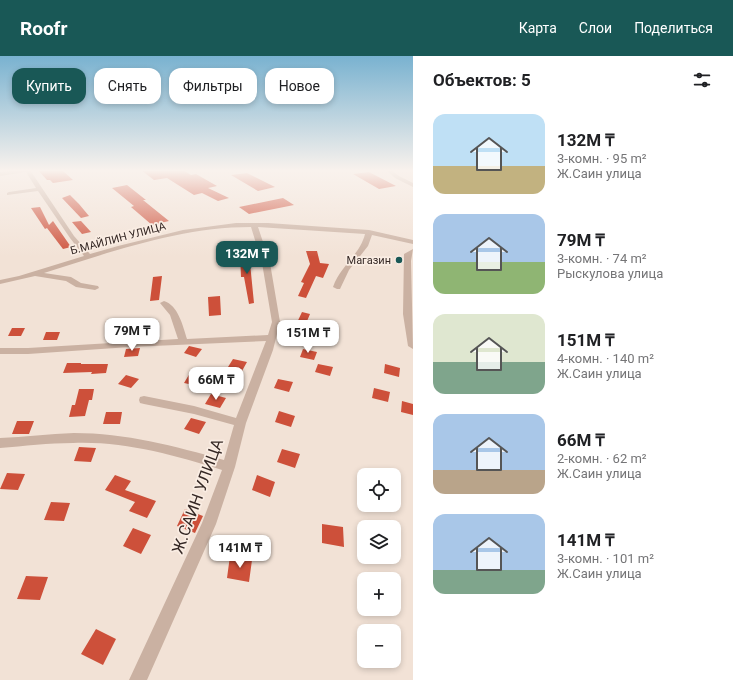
<!DOCTYPE html>
<html lang="ru">
<meta charset="utf-8">
<style>
:root{--surface:#fff;--page:#f6f6f6;--text:#202124;--muted:#757577;--accent:#195856}
body{margin:0;font-family:Roboto,sans-serif;background:var(--page);color:var(--text);height:100vh;display:flex;flex-direction:column;font-size:15px;white-space:nowrap}
*{box-sizing:border-box;margin:0}
p{font-size:13px;color:var(--muted)}
.icon{flex:none;width:22px;height:22px;fill:none;stroke:currentColor;stroke-width:2;stroke-linecap:round;stroke-linejoin:round}
.map{position:relative;flex:1;overflow:hidden}
.side{display:flex;flex-direction:column;background:var(--surface);width:320px}
.side>*{flex:none}
.top-card{position:absolute;left:12px;top:12px;width:341px;height:36px;display:flex;gap:8px}
.fabs{position:absolute;left:357px;top:412px;display:grid;gap:8px}
.fabs a{display:grid;place-items:center;width:44px;height:44px;border-radius:8px;background:var(--surface);box-shadow:0 2px 6px #0003;font-size:20px}
.price{position:absolute;translate:-50% -34px;padding:0 9px;border-radius:8px;background:#fff;color:#222;font-size:13px;line-height:26px;filter:drop-shadow(0 1px 2px #0008)}
.price::after{content:'';position:absolute;left:50%;top:24px;width:12px;height:9px;margin-left:-6px;background:inherit;clip-path:polygon(0 0,100% 0,50% 100%)}
.price.selected{background:var(--accent);color:#fff}
ul{padding:0;list-style:none}
li{display:flex;align-items:center;gap:12px;height:100px;padding:0 20px}
li span{display:grid;place-items:center;flex:none;width:112px;height:80px;border-radius:12px;color:#555}
li>.icon{margin-inline-start:auto}
span .icon{width:48px;height:48px;fill:#fffc;stroke-width:1}
li b{font-size:17px}
h2{display:flex;justify-content:space-between;align-items:center;height:48px;padding:0 20px;font-size:17px}
.tag{padding:0 14px;border-radius:12px;background:var(--surface);box-shadow:0 2px 6px #0003;font-size:14px;line-height:36px}
.tag.selected{background:var(--accent);color:#fff}
header{display:flex;align-items:center;gap:24px;box-sizing:border-box;height:56px;padding:0 20px;background:var(--accent);color:#fff}
header strong{font-size:19px}
nav{display:flex;gap:22px;margin-inline-start:auto;font-size:14px}
main{display:flex;flex:1;min-height:0}
.map>svg:first-child{display:block}
</style>
<header>
<strong>Roofr</strong>
<nav><a>Карта</a><a>Слои</a><a>Поделиться</a></nav>
</header>
<main>
<div class="map">
<svg width="413" height="624" viewBox="0 0 413 624">
<rect width="100%" height="100%" fill="#f2e2d6"/>
<path fill="#cd503a" d="M38,114H62L73,124L53,127L50,124H47Z
M141,114H183L191,119L196,118L217,130L208,132L229,142L218,145L202,137L194,139L167,122L154,124Z
M369,116L396,130L379,133L353,118Z
M247,117L275,131L258,135L231,119Z
M127,129L146,144H143L169,165L152,169L131,151L134,150L112,132Z
M70,139L79,148L89,160L81,162L62,142Z
M283,142L294,149L249,158L239,151Z
M40,151L49,169L53,165L71,191L63,193L47,172L45,173L31,152Z
M81,165L91,176L82,178L72,166Z
M306,195H317L320,207L329,208L323,222L316,220L306,242L298,240L304,227L301,226L310,208Z
M240,197H249L254,247L249,248L244,221H241Z
M162,220L159,244L150,245L153,221Z
M220,240L221,259L209,260L208,241Z
M302,256L310,258L305,270L309,271L306,278L293,275Z
M130,270H143L141,284L127,285Z
M12,272H25L21,280H8Z
M46,276H60L57,284H43Z
M189,290L202,293L196,301L184,297Z
M140,292L138,300L124,301L126,293Z
M303,293L317,296L314,304L300,301Z
M233,303L247,306L242,315L228,311Z
M67,307H81V308H108L106,317L91,318L92,316L63,317Z
M318,308L333,311L330,320L315,316Z
M385,308L400,312L399,321L384,317Z
M190,317L202,320V324L198,330L184,327Z
M126,319L139,323L131,332L118,328Z
M278,323L293,326L289,336L274,332Z
M374,332L390,336L388,346L372,342Z
M79,333H94L92,344H89L85,360L69,361L72,349H75Z
M211,338L226,342L220,352L205,348Z
M402,345L413,348V359L401,356Z
M279,355L295,360L291,371L275,366Z
M106,356H122L120,368H103Z
M191,362L206,366L199,378L184,373Z
M17,365H34L29,378H12Z
M79,391L96,392L91,406L74,405Z
M282,393L300,398L295,412L277,406Z
M7,417L25,418L18,434L0,433Z
M115,419L131,425L125,434L156,445L147,462L129,455L135,446L105,434Z
M257,419L275,426L270,441L252,434Z
M51,446L70,447L64,465L44,464Z
M185,453L203,460L195,477L177,470Z
M322,468L343,471L344,491L322,487Z
M133,472L151,479L141,498L123,490Z
M230,500L252,504L249,526L227,522Z
M26,520L48,521L40,544L17,543Z
M96,573L116,583L103,609L81,598Z"/>
<g fill="none" stroke-linecap="round" stroke-linejoin="round">
<path fill="#cab1a2" fill-rule="evenodd" d="M21,114H30L74,180L90,198L118,190L183,174L236,167H268L369,174L413,184V188L372,179L368,190L349,214L340,233H337L333,231C340,210 360,199 365,178L258,171L270,207L280,266L273,294L246,367L235,411L216,468L147,624H129L202,467L222,414C174,399 124,385 73,387C49,387 24,390 0,392V382C24,381 49,378 74,377C125,377 175,390 224,404L234,369L194,358L144,348L140,347L139,344L140,341L144,340L194,350L236,362L266,285L130,291L28,298H0V292H28L178,283L170,259L160,247L164,245C178,249 183,270 187,283L268,279L272,266L262,207L251,171C180,171 111,196 44,217L71,221L81,227L98,230L99,232L95,234L76,231L66,225L35,220L0,228V224L19,220L84,200L70,182L38,135L7,139V137L9,136L36,132L26,116L0,120V116Z
M386,114H391L399,120L413,127V131L395,122Z
M413,193L411,205L413,293L408,290L403,258L404,198Z"/>
</g>
<linearGradient id="sky" x2="0" y2="1"><stop stop-color="#79b2d0"/><stop offset="0.57" stop-color="#f9f2ed"/><stop offset="1" stop-color="#f9f2ed" stop-opacity="0"/></linearGradient>
<rect width="413" height="201" fill="url(#sky)"/>
<circle fill="#195856" stroke="#faede3" stroke-width="1.5" cx="399" cy="204" r="4"/>
<g text-anchor="middle" stroke-width="3.5" stroke-linejoin="round" paint-order="stroke">
<g font-size="11" fill="#352825" stroke="#faede3">
<text transform="translate(118 182) rotate(-15)" y="4">Б.МАЙЛИН УЛИЦА</text>
</g>
<g font-size="11" fill="#352825" stroke="#faede3" text-anchor="end">
<text x="391" y="208">Магазин</text>
</g>
<g font-size="16" fill="#352825" stroke="#faede3">
<text transform="translate(197 440) rotate(-70)" y="6">Ж.САИН УЛИЦА</text>
</g>
</g>
</svg>
<div class="fabs">
<a><svg class="icon" aria-label="locate" viewBox="0 0 24 24"><circle cx="12" cy="12" r="6"/><path d="M12 2v4M12 18v4M2 12h4M18 12h4"/></svg></a>
<a><svg class="icon" aria-label="layers" viewBox="0 0 24 24"><path d="M12 4l9 5-9 5-9-5zM3 14l9 5 9-5"/></svg></a>
<a>+</a>
<a>−</a>
</div>
<b class="price selected" style="left:247px;top:219px">132M ₸</b>
<b class="price" style="left:132px;top:296px">79M ₸</b>
<b class="price" style="left:308px;top:298px">151M ₸</b>
<b class="price" style="left:216px;top:345px">66M ₸</b>
<b class="price" style="left:240px;top:513px">141M ₸</b>
<div class="top-card">
<a class="tag selected">Купить</a>
<a class="tag">Снять</a>
<a class="tag">Фильтры</a>
<a class="tag">Новое</a>
</div>
</div>
<section class="side">
<h2>Объектов: 5<svg class="icon" aria-label="filters" viewBox="0 0 24 24"><path d="M4 7h16M4 17h16"/><circle cx="9" cy="7" r="2"/><circle cx="15" cy="17" r="2"/></svg></h2>
<ul>
<li><span style="background:linear-gradient(#bfe0f5 65%,#c2b280 0)"><svg class="icon" aria-label="home" viewBox="0 0 24 24"><path d="M3 11l9-7 9 7M6 9v11h12V9"/></svg></span><div><b>132M ₸</b><p>3-комн. · 95 m²</p><p>Ж.Саин улица</p></div></li>
<li><span style="background:linear-gradient(#a9c7e8 60%,#8fb573 0)"><svg class="icon" aria-label="home" viewBox="0 0 24 24"><path d="M3 11l9-7 9 7M6 9v11h12V9"/></svg></span><div><b>79M ₸</b><p>3-комн. · 74 m²</p><p>Рыскулова улица</p></div></li>
<li><span style="background:linear-gradient(#dfe7d0 60%,#7fa58c 0)"><svg class="icon" aria-label="home" viewBox="0 0 24 24"><path d="M3 11l9-7 9 7M6 9v11h12V9"/></svg></span><div><b>151M ₸</b><p>4-комн. · 140 m²</p><p>Ж.Саин улица</p></div></li>
<li><span style="background:linear-gradient(#a9c7e8 70%,#b9a48a 0)"><svg class="icon" aria-label="home" viewBox="0 0 24 24"><path d="M3 11l9-7 9 7M6 9v11h12V9"/></svg></span><div><b>66M ₸</b><p>2-комн. · 62 m²</p><p>Ж.Саин улица</p></div></li>
<li><span style="background:linear-gradient(#a9c7e8 70%,#7fa58c 0)"><svg class="icon" aria-label="home" viewBox="0 0 24 24"><path d="M3 11l9-7 9 7M6 9v11h12V9"/></svg></span><div><b>141M ₸</b><p>3-комн. · 101 m²</p><p>Ж.Саин улица</p></div></li>
</ul>
</section>
</main>
